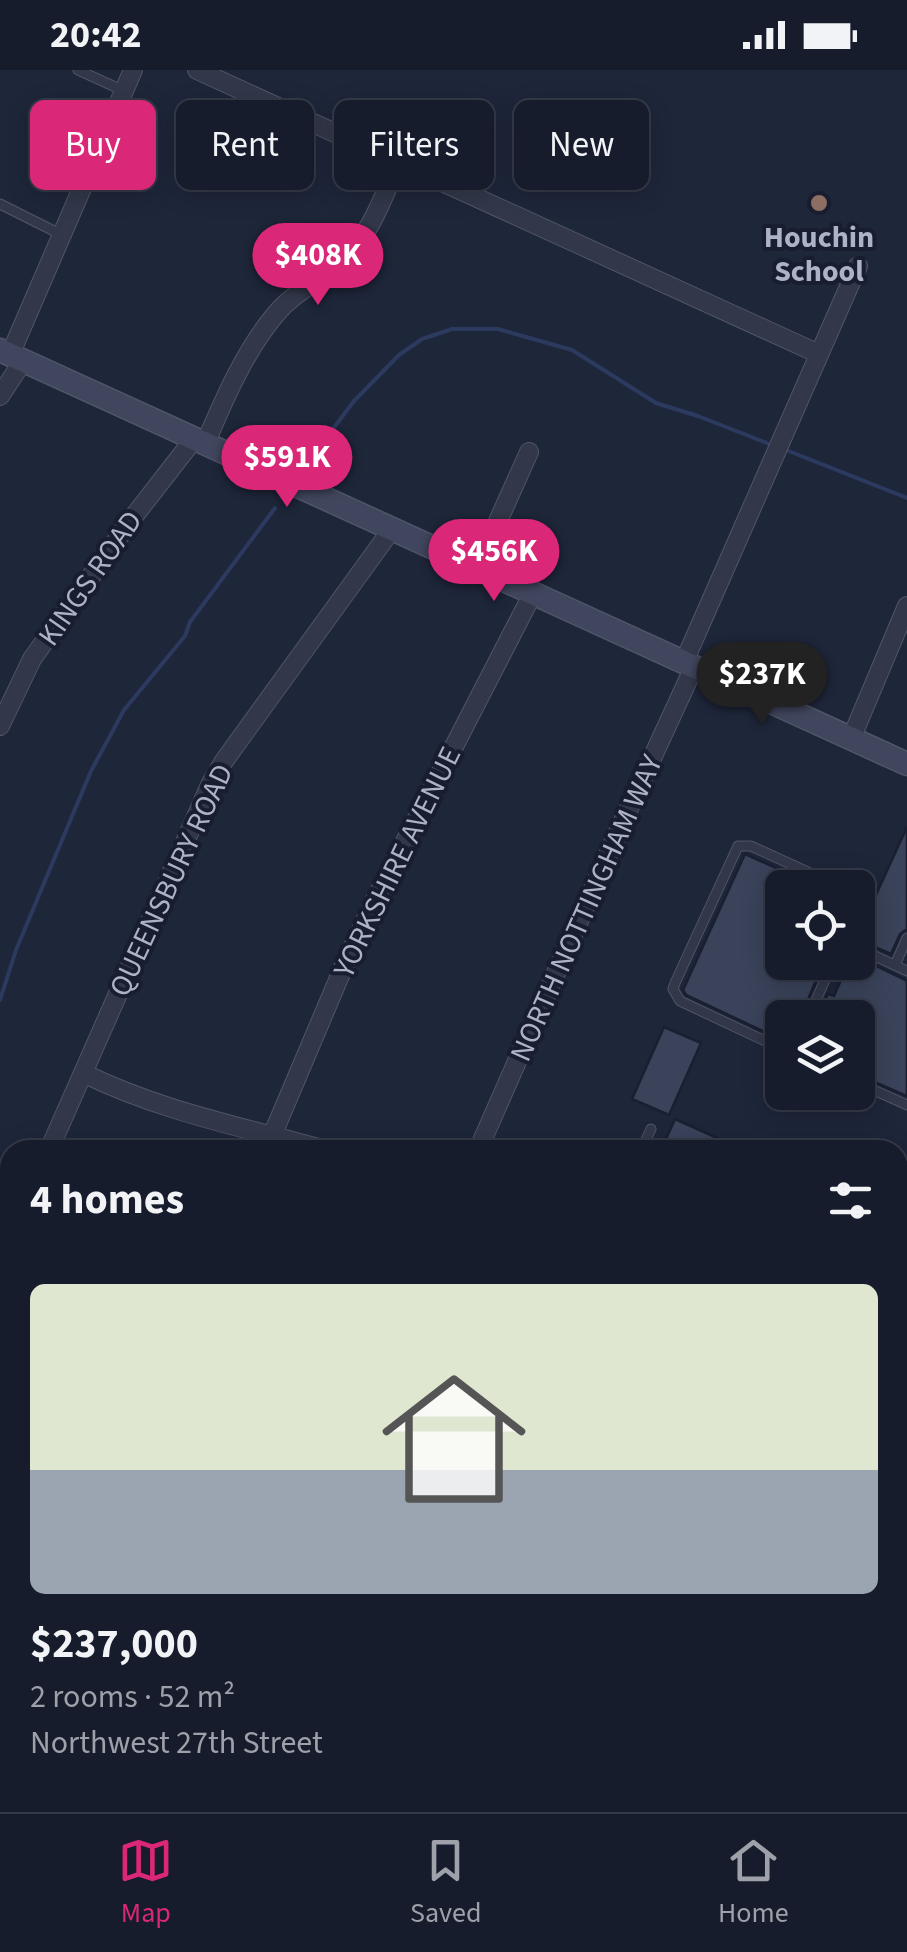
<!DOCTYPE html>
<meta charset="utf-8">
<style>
:root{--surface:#161c2c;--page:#232938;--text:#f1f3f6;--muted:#9ea1a9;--line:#353a48;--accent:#db2777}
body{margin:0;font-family:"Source Sans 3",sans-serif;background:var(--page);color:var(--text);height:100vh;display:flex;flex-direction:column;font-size:38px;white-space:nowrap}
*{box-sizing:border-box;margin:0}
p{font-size:32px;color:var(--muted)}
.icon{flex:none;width:55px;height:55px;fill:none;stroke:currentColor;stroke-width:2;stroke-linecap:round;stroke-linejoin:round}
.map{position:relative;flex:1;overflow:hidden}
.drawer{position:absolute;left:0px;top:1070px;width:908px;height:672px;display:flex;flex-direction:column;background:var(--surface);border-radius:30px 30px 0 0;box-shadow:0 5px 25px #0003,0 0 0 2px var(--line)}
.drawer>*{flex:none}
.top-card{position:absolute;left:30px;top:30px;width:848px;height:90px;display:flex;gap:20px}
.controls{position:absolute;left:765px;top:800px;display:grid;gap:20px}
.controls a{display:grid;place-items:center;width:110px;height:110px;border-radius:15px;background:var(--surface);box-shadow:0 5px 25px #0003,0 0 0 2px var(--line);font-size:50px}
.price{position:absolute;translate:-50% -85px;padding:0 22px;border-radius:35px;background:var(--accent);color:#fff;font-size:32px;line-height:65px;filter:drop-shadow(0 2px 5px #0008)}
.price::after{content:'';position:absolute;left:50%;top:60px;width:30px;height:22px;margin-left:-15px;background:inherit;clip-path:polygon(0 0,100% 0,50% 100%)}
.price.active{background:#222;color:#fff}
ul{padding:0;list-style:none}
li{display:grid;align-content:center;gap:20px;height:530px;padding:0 30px}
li+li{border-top:2px solid var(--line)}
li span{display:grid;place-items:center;height:310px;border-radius:15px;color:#555}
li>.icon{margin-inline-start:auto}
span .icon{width:180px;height:180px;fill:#fffc;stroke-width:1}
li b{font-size:42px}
h2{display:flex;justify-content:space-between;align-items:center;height:120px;padding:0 30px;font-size:42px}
.pill{padding:0 35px;border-radius:15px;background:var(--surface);box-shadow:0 5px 25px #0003,0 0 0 2px var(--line);font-size:35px;line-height:90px}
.pill.active{background:var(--accent);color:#fff}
.status{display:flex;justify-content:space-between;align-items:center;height:70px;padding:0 50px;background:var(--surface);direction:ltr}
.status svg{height:28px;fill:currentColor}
.tab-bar{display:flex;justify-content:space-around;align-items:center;height:140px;border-top:2px solid var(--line);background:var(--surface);font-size:28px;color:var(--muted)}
.tab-bar a{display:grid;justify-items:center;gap:5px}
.tab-bar .active{color:var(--accent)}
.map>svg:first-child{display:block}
</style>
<div class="status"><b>20:42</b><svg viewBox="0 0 49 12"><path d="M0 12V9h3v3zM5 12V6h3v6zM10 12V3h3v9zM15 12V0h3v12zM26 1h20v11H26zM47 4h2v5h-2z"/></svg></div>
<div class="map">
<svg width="907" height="1742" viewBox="0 0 907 1742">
<rect width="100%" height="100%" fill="#1e263a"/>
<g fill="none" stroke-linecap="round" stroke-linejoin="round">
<path stroke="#2c3a5f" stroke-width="4" d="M786,380L907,428
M308,392L354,331L399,285L422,269L452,259H498L572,280L656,333L698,346L772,375
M0,930L16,880L91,701L124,640L185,566L190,552L275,438"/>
</g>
<path fill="#3a435a" stroke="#1a1f31" stroke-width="2.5" d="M907,757V859L900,864L891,884L858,870V864Z
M745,784L820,818H782V892H824L800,948H782V970L686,925L683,920Z
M858,887L907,911V1026L858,1005V948H817L828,924L834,926L849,892H858Z
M664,957L701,973L669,1045L632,1029Z
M675,1049L744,1080H661Z"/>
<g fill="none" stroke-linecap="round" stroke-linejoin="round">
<defs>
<path id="service" d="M78,0L124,21
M0,134L62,165
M858,830V836
M858,878L907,901
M895,895L907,868
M808,948L833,892
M782,979L680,931L673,919L675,913L738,776H751L843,818
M858,1013L907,1035
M641,1080L651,1059
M898,1376L907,1380
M898,1641L907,1637
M566,1732L587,1742
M641,1742L645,1732"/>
<path id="minor" d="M197,0L819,284
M10,285L133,0
M0,326L23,291
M205,374C224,330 244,282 275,245C292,224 315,213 335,197C368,171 383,129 398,92
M477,498L529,382
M684,592L858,196
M0,656L32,589L131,450L194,369
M851,669L907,536
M83,1003C160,1041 243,1057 325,1080
M272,1066L344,896L376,828L533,523
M49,1080L211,713L224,691L392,459
M478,1080L619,760L694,597
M0,1192L10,1170
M0,1286L10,1293
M898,1328L907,1332
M0,1597L10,1610
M898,1712L907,1732
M108,1732L118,1742
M507,1732L528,1742"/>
<path id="secondary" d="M0,280L907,694
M898,1424L907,1402
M779,1742L784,1732"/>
</defs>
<use href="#service" stroke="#505568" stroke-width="11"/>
<use href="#minor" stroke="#505568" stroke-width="20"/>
<use href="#secondary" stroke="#505568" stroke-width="25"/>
<use href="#service" stroke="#32384a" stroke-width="9"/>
<use href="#minor" stroke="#32384a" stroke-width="18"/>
<use href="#secondary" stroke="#40465e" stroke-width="22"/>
</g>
<circle fill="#8d6e63" stroke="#181d2f" stroke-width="4" cx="819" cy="133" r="10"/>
<g text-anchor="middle" stroke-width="8" stroke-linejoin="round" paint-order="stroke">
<g font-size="30" font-weight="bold" fill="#acb2c7" stroke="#181d2f">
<text x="819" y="177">Houchin<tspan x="819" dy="34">School</tspan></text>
</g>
<g font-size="30" fill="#acb2c7" stroke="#181d2f">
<text transform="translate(90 508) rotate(-55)" y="10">KINGS ROAD</text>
<text transform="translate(397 792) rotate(-64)" y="10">YORKSHIRE AVENUE</text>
<text transform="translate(171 810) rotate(-65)" y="10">QUEENSBURY ROAD</text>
<text transform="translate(586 838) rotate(-66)" y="10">NORTH NOTTINGHAM WAY</text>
</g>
</g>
</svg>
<div class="controls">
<a><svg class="icon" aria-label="locate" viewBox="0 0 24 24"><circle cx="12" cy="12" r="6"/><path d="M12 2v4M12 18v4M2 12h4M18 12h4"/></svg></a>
<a><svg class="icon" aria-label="layers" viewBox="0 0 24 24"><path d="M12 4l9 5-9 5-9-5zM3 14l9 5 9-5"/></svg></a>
</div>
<b class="price" style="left:318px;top:238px">$408K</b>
<b class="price" style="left:287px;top:440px">$591K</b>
<b class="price" style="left:494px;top:534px">$456K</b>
<b class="price active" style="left:762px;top:657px">$237K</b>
<div class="top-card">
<a class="pill active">Buy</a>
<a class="pill">Rent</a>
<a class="pill">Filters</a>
<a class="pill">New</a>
</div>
<section class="drawer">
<h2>4 homes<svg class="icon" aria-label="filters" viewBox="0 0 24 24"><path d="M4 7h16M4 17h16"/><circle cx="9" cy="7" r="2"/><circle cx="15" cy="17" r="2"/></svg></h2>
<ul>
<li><span style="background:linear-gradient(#dfe7d0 60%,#9aa5b1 0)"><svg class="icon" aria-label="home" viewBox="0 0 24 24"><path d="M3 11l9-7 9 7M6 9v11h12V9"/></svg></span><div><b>$237,000</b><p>2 rooms · 52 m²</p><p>Northwest 27th Street</p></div></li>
</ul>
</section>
</div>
<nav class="tab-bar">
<a class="active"><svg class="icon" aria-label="map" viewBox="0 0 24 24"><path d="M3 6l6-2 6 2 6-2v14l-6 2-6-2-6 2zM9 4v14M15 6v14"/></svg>Map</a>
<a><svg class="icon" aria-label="saved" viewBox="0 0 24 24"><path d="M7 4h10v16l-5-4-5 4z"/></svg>Saved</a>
<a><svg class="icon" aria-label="home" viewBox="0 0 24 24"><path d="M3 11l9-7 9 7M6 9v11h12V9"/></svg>Home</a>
</nav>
